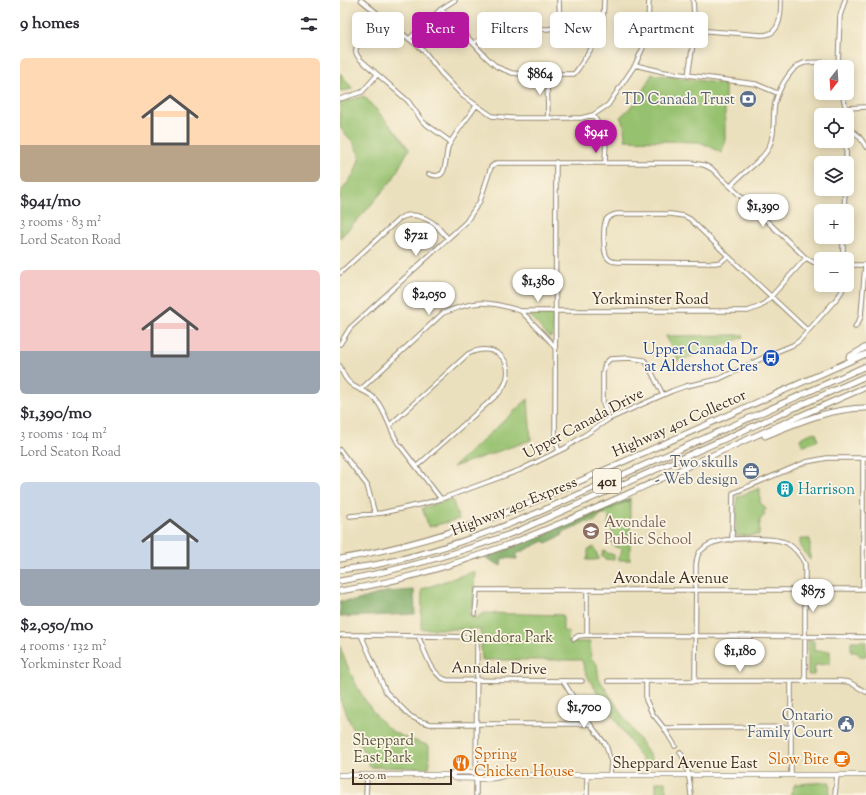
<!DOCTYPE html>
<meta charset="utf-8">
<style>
:root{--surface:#fff;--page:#f2f2f3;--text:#2b2b33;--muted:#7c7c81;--accent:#b5179e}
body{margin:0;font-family:"Sorts Mill Goudy",serif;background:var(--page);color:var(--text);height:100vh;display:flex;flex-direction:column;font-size:15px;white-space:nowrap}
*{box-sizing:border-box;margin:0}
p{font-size:13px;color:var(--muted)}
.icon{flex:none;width:22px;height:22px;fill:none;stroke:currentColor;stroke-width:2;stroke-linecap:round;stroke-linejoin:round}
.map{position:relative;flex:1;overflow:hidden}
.details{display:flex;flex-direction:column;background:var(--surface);width:340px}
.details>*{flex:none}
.hud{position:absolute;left:12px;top:12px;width:380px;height:36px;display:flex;gap:8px}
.needle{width:26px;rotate:197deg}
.fabs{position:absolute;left:474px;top:60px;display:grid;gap:8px}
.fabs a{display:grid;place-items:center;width:40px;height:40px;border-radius:6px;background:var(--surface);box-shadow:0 2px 10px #0003;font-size:20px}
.scale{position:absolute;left:12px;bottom:10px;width:100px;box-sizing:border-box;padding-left:4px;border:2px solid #3b2a1e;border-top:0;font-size:11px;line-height:14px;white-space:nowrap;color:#3b2a1e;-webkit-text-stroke:3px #fcf5e5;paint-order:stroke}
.price{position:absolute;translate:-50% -34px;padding:0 9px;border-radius:14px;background:#fff;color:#222;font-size:13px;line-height:26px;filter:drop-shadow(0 1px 2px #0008)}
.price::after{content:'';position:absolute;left:50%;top:24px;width:12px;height:9px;margin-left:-6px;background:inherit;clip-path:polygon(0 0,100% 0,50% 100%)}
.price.on{background:var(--accent);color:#fff}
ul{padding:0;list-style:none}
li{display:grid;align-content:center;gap:8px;height:212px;padding:0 20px}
li span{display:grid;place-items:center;height:124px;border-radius:6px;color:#555}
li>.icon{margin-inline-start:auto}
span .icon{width:72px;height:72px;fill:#fffc;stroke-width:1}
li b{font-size:17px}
h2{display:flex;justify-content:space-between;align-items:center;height:48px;padding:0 20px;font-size:17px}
.pill{padding:0 14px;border-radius:6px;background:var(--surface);box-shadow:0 2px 10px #0003;font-size:14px;line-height:36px}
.pill.on{background:var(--accent);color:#fff}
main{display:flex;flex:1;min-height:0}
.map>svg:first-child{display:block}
</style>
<main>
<section class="details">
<h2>9 homes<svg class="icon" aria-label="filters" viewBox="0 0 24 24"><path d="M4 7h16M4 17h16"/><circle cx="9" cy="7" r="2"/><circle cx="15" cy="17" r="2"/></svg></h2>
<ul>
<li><span style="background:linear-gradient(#ffd9b3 70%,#b9a48a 0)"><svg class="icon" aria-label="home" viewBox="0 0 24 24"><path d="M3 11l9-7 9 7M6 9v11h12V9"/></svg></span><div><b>$941/mo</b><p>3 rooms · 83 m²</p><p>Lord Seaton Road</p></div></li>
<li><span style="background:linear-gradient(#f6c9c9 65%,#9aa5b1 0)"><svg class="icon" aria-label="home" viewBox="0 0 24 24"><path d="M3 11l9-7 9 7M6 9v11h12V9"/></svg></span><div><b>$1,390/mo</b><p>3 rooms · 104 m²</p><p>Lord Seaton Road</p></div></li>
<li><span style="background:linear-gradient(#c9d6e8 70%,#9aa5b1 0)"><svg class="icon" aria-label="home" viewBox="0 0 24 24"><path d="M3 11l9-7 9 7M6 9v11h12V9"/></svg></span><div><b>$2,050/mo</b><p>4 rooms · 132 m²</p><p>Yorkminster Road</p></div></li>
</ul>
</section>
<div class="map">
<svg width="526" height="795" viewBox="0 0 526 795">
<rect width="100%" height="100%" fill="#fcf5e5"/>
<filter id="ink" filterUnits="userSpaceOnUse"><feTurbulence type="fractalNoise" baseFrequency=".025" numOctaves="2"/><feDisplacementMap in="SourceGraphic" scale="8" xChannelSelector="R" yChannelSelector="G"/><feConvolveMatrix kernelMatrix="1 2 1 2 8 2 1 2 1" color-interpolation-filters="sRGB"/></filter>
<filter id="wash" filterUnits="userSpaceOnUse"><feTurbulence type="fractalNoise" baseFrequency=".012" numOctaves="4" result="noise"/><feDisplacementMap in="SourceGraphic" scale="16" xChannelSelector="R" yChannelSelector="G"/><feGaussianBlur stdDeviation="0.9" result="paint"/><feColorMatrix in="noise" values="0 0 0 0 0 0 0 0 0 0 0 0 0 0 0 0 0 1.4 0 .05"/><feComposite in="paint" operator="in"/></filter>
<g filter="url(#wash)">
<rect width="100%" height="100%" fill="#ebe0bd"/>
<path fill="#96c16e" stroke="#687646" d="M0,73L13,89L0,91Z
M312,74L385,84V143L381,153L371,147L359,142L285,140L284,126L280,117C296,104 302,92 312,74Z
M24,96L58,134L69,149L53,179L25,212L0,238V193L14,174L20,157L13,142L0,128V103Z
M194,313C200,313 209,311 213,316V334L212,336L210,337L207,335L192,318L191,316Z
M403,335L404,337L372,350L338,361L326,336Z
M188,399L191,440L113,467L179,407Z
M474,432L476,433L478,439L477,441L464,445H462L460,439L462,437Z
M420,488V503L424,506L426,510L423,511V513L426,514L420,520L419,535L396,536L397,497Z
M112,499L119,519L89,527L82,508Z
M290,500V560H278V557L281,554L282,550L280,548L275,547L272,544V530L268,524C270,518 269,513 262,514C256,518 256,524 247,522L246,520Z
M460,539H470V560L460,547Z
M254,547L259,559L255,560H246L248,557V550Z
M265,551L267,553L274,555V560L264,559L261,555L263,554L262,552Z
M135,571L133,606L129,610L130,616L136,618L144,613L223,615V631L229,632L228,642H250L251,658L257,664L259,679L316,765L306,766L250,681L244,669L242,660H142L140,629H81L82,589Z
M468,640L474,641V651H490V664L475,665L474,675H468Z
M511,641H526V656H520L516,652H511Z
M0,646C9,674 28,713 52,731C60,737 80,742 89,746V768L30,767L0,700Z
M316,782H326V795H316Z
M489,782L490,784L489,795H450L455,784Z"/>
<path fill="#78a761" stroke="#5a6840" d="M290,498V500L247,520V522C238,523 232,532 222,532L223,535L206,543L204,541L176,554L177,559L162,558L161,566L146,558Z
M74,590L75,614L0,617V601H15L45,592Z"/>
</g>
<g filter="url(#ink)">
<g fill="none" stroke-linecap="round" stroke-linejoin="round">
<defs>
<path id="minor" d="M21,0L84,51L101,73L123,96L152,116L171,118H241L253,115L268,105L295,65L302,50L306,40L308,26L309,0
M101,9L147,58L157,67L172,73L182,74H234L238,69L262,32L263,23L264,0
M46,20L32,37L17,46C14,52 17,56 21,60L68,101L83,122L111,142
M355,30L421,35C441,36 441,14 441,0
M69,39L101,9L115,0
M134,43L153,31L162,29H208C223,28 219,11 219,0
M295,65L324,72L416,84L437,93
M498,67L500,16L505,0
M207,74L208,118
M348,76L355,30L353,0
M502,93L507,113L506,163
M0,99L22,92L37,75
M507,108L526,107
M253,115L264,133L266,140L265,162
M508,130C518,132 521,139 526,147
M216,162L215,439L219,451
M89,174C94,176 100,177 103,172C106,167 106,154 108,147C115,133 127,119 136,106
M391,186C402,172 423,161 429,147C435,135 433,122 434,110C435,95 449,67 464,63C474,61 487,63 498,63
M504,211L505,189
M388,256L350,219L344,216L331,214H277C272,215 269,216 266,220C263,226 263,252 267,257C269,261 274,262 278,262L375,263L381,262L388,256L468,331
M503,259V237
M507,265H526
M0,273L59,219C69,212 82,216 92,222C98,226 102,233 108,238
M181,311L210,341L215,348
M515,327L519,321L521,316L525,265
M0,344L10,328L126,222L140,201L151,167L156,163H351L364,165L372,169L466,258L473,262L481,264
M0,366C3,376 9,385 19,389C25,392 31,394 35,399C45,409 50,430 58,443L101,499
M20,390L103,313C137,300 146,300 181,311H408L421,306L427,301L466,258
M269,419L263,403V372L265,364L270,359L289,358L304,360L308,365L323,395
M50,425L128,354C158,339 181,367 159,393L77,466
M0,450L27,485L35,514
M10,516L42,513L82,504L101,499L180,470L225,448L269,419L332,391L346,386L379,379L431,354L453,345L459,341L498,297L502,291V285
M392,540L393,493L466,462L487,458H526
M523,589V458
M135,614L137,590H459L472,589H526
M0,635H21L135,637L137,640L136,795
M21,635L46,692L70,716L80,721L90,724H250
M247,635V590
M78,636C85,650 91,676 107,680L242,681
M234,639L238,636L247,635L526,637
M223,681L250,724L266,745L271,762L270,775
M268,681H500L509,682L526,692
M306,681V700L312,713L324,728L335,746
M355,681L356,565C357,558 357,553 363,549C367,545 375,542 380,541C394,538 435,537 447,543C455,548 461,556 465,564V681
M451,681V775
M324,728L451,727
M340,752C348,764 350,780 351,795
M247,775V795
M26,795L27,775
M495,795L497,775"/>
<path id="major" d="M0,775H111L114,778C127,778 153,781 165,775
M111,775L115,772L160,773L165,775H526"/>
<path id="highway" d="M509,357L526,347
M425,436C457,423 490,408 526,408
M0,559C64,548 126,529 186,505L526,354
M0,570C13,568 26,567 39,564C94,553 146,534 197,513L526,366
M0,581C61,570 120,553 178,531L526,376
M0,591C116,573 222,524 327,476C393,445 460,416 526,387"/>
</defs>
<use href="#minor" stroke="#93856e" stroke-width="5.5"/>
<use href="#major" stroke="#93856e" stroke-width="6"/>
<use href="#highway" stroke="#93856e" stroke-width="7"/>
<use href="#minor" stroke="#fff" stroke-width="3.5"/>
<use href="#major" stroke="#fff" stroke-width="4.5"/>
<use href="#highway" stroke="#fff" stroke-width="5"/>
</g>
</g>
<defs>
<symbol id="bank-disc" viewBox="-11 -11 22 22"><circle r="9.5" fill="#5c6f8a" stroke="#fcf5e5"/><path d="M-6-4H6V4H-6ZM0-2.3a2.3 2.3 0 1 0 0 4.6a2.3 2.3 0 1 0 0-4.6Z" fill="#fff"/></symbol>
<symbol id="bus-disc" viewBox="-11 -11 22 22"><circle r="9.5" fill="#1a4fb4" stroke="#fcf5e5"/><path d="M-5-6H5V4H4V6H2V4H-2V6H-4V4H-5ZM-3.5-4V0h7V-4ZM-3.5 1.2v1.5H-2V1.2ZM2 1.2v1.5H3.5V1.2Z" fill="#fff"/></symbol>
<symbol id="office-disc" viewBox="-11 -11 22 22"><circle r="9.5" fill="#5c6f8a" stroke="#fcf5e5"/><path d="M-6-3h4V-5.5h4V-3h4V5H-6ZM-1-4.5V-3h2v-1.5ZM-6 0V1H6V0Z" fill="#fff"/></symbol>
<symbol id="building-disc" viewBox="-11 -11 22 22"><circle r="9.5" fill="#0f9aa8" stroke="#fcf5e5"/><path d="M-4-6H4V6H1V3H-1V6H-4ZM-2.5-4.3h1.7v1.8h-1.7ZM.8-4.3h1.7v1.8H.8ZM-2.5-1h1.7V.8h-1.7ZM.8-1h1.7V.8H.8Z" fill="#fff"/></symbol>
<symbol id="school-disc" viewBox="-11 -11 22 22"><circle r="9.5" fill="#8d6e63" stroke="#fcf5e5"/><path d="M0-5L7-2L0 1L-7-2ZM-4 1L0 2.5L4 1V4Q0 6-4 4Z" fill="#fff"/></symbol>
<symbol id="civic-disc" viewBox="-11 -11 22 22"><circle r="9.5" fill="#5c6f8a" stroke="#fcf5e5"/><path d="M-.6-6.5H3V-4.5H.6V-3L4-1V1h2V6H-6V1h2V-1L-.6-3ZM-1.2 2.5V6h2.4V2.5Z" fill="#fff"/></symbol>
<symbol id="cafe-disc" viewBox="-11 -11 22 22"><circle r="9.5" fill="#e8710a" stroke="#fcf5e5"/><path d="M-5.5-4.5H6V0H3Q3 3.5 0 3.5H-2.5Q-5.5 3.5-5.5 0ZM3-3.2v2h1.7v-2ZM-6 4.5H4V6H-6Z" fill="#fff"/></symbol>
<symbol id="restaurant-disc" viewBox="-11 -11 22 22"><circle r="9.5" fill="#e8710a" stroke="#fcf5e5"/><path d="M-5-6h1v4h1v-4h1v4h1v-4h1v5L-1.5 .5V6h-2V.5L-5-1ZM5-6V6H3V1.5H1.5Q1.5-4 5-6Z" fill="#fff"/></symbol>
</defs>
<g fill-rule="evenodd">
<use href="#bank-disc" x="398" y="89" width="20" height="20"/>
<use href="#bus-disc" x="421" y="348" width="20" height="20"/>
<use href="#office-disc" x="401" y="461" width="20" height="20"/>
<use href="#building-disc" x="435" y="479" width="20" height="20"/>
<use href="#school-disc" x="241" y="521" width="20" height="20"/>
<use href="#civic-disc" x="496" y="714" width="20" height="20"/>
<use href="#cafe-disc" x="492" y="749" width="20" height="20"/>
<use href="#restaurant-disc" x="111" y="753" width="20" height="20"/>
</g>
<g text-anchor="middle" stroke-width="3.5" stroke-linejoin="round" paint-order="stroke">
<rect fill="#fcf5e5" stroke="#75675a" stroke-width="1" x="253" y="469" width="28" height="24" rx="3"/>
<g font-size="14" font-weight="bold" fill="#3b2a1e">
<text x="267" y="486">401</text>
</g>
<g font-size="15" fill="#4e5e75" stroke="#fcf5e5" text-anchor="end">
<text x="395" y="104">TD Canada Trust</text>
<text x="398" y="467">Two skulls<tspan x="398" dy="17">- Web design</tspan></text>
<text x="493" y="720">Ontario<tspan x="493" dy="17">Family Court</tspan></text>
</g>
<g font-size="15" fill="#3b2a1e" stroke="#fcf5e5">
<text x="310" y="304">Yorkminster Road</text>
<text transform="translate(243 423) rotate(-28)" y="5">Upper Canada Drive</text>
<text transform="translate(339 423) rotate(-24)" y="5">Highway 401 Collector</text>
<text transform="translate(174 506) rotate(-22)" y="5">Highway 401 Express</text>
<text x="331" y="583">Avondale Avenue</text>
<text transform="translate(159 668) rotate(1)" y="5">Anndale Drive</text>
<text x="345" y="768">Sheppard Avenue East</text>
</g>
<g font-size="15" fill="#164399" stroke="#fcf5e5" text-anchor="end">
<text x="418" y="354">Upper Canada Dr<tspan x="418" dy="17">at Aldershot Cres</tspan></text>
</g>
<g font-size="15" fill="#0d838f" stroke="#fcf5e5" text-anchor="start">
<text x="458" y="494">Harrison</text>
</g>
<g font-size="15" fill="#785e54" stroke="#fcf5e5" text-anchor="start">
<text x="264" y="527">Avondale<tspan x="264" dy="17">Public School</tspan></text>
</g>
<g font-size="15" fill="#565736" stroke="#fcf5e5">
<text x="167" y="642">Glendora Park</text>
<text x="43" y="745">Sheppard<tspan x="43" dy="17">East Park</tspan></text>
</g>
<g font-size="15" fill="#c56008" stroke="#fcf5e5" text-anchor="start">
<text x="134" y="759">Spring<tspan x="134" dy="17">Chicken House</tspan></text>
<text x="489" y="764" text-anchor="end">Slow Bite</text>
</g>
</g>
</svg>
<div class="fabs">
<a><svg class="needle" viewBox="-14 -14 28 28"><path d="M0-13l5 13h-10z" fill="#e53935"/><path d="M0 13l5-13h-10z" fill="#7c7c81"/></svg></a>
<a><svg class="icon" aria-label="locate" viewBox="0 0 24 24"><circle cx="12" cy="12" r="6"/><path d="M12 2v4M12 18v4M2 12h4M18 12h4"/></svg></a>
<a><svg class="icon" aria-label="layers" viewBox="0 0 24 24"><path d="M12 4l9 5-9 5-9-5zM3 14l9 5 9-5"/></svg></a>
<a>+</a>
<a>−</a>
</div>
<div class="scale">200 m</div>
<b class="price" style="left:200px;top:96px">$864</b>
<b class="price on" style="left:256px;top:154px">$941</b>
<b class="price" style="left:423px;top:228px">$1,390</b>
<b class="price" style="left:76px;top:257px">$721</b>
<b class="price" style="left:198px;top:303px">$1,380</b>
<b class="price" style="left:89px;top:316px">$2,050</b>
<b class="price" style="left:473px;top:613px">$875</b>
<b class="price" style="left:400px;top:673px">$1,180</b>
<b class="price" style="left:244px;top:729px">$1,700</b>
<div class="hud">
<a class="pill">Buy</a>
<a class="pill on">Rent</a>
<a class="pill">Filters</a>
<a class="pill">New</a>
<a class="pill">Apartment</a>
</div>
</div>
</main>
